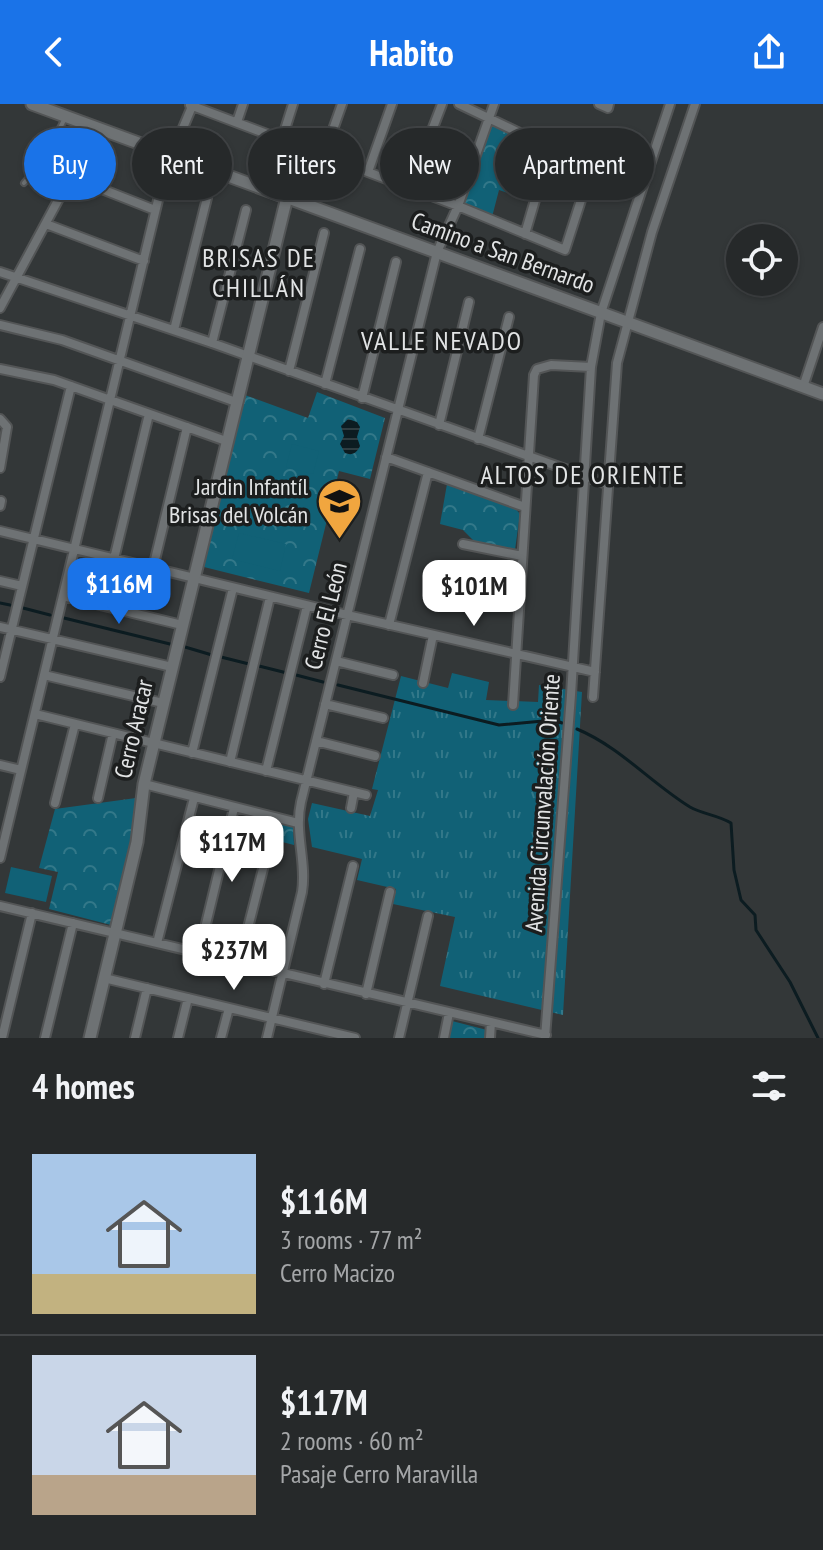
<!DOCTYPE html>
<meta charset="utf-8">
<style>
:root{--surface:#26292a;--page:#2e3132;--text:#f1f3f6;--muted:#a4a6a8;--line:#424547;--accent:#1a73e8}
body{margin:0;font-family:"PT Sans Narrow",sans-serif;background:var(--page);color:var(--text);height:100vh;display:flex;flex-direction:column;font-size:30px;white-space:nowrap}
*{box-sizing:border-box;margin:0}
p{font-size:26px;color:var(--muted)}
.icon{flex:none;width:44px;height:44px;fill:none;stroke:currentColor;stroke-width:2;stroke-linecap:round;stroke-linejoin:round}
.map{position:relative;height:934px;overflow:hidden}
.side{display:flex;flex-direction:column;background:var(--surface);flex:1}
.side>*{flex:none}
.banner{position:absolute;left:24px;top:24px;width:776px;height:72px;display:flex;gap:16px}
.tools{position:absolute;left:726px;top:120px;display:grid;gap:16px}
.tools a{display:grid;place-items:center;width:72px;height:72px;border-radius:50%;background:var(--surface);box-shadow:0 2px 6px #0004,0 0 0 2px var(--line);font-size:40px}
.price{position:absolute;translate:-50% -68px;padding:0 18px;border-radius:16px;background:#fff;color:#222;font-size:26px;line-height:52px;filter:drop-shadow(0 2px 4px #0008)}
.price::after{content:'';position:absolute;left:50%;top:48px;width:24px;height:18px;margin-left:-12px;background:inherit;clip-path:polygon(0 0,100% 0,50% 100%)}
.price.current{background:var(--accent);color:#fff}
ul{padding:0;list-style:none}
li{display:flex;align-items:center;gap:24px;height:200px;padding:0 32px}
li+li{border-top:2px solid var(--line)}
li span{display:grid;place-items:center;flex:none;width:224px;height:160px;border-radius:0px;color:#555}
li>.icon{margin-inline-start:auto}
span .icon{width:96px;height:96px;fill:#fffc;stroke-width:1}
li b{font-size:34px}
h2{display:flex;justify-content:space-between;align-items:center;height:96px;padding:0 32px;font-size:34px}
.chip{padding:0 28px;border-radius:36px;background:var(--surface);box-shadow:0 2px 6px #0004,0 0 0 2px var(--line);font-size:28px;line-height:72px}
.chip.current{background:var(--accent);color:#fff}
header{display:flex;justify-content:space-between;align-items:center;height:104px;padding:0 32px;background:var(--accent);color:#fff;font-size:36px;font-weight:600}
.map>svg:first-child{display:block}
</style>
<header><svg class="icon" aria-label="back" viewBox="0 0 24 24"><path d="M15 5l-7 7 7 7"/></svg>Habito<svg class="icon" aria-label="share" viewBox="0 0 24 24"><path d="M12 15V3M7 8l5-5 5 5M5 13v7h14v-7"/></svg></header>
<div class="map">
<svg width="823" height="934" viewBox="0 0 823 934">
<defs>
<pattern id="grass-tufts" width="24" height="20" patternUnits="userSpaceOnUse" patternTransform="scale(2)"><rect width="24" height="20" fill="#116176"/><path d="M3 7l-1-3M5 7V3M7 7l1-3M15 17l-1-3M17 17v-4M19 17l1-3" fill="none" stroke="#337889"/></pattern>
<pattern id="park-crowns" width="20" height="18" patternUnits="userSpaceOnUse" patternTransform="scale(2)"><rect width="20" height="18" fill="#116176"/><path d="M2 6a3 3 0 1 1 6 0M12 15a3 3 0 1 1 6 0" fill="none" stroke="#337889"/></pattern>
<pattern id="water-rules" width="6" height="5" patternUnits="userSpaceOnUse" patternTransform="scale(2)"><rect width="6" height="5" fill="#0c1c21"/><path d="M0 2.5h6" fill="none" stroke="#2f3d41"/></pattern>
</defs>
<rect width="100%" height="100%" fill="#333738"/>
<path fill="url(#grass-tufts)" d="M452,569L489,578L486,596L538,598L539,581L582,588L563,911L440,882L455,813L393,800L396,785L357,776L362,755L312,743L308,715L312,699L370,712L378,686L372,685L401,572L448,584Z"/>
<path fill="url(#park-crowns)" d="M489,19L526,37L511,90L499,86L492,113L462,100Z
M317,288L385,314L370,375L339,367L309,489L204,463L245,291L308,314Z
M447,380L514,403L520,410L515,446L474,437L463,426L440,420Z
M136,694L132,739L111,821L49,805L58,768L39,764L55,705Z
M255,713L293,723L294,741L251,730Z
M452,917L487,926L486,934H449Z"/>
<path fill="#116176" d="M292,340L319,347L313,370L286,363Z
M239,429L286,440L280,467L232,455Z
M11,763L52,772L46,798L5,789Z"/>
<path fill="url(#water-rules)" d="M348,315L357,318L360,323L357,333L360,342C357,349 352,352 345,349L340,340L344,332L341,322Z"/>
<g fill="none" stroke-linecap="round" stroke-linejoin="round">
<path stroke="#0c1c21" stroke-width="3" d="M0,499L10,501
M23,504L50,511
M64,514L170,540
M185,543L212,551
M221,553L249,560
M259,562L287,569
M296,571L323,578
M338,581L499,621L554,616L562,619
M577,625C620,643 651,679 690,703C702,710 718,711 731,719L734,766L741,796L755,811L756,826L790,878L818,934"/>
<defs>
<path id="lane" d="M24,79L44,56L65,14"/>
<path id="street" d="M459,0L641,87
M599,0L608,4L609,0
M190,1L458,102L565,146L591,65
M237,18L243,0
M282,35L293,0
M324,51L342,0
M368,68L392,0
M71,73L155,106
M410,84L442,0
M46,120L144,157
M525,130L550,45
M0,168L212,239L607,380
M0,204L97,24
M0,221L62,236L236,298
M174,226L207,94
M212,239L246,106
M0,265L54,276L226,337
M289,267L324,129
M325,280L360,145
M803,283L823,223
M362,294L396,158
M0,315L7,323L0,364
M439,321L469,198
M478,335L509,213
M386,353L525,403
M0,402L1,397
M0,427L347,511L595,568
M463,440L522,452
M114,455L149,310
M153,464L187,323
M0,477L22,482
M459,484L519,498
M63,492L182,521
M389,521L428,368
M0,523L172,563
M336,557L393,571
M44,571L163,599
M0,573L71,282
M423,579L433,531
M593,593L617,259L652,128L695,0
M325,600L383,614
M513,601L534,271L537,265L551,261L591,263
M35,610L366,691
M316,637L375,652
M192,649L233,484
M230,658L270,493
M0,661L21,666
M266,667L307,502
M144,680L298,719
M98,694L113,629
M55,699L75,620
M351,704L354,688
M0,754L165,67L193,0
M0,802L546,931
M157,839L194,694
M199,849L234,704
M239,859L267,749
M104,874L355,934
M324,880L353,762
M366,890L390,788
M2,934L32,809
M45,934L73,819
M135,934L147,884
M178,934L188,894
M221,934L229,904
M267,934L302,788C307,758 294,729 301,698L437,148L458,102L494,0
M399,934L428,812
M444,934L449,909
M490,934L491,918
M545,934L571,591L591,263L601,209L670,0"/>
<path id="secondary" d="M32,0L823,290
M90,934L137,738L144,680L287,93"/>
</defs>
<use href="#lane" stroke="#535556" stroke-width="8"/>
<use href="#street" stroke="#535556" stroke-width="12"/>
<use href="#secondary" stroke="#535556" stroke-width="15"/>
<use href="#lane" stroke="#6e7274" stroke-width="4"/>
<use href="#street" stroke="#6e7274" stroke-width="8"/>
<use href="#secondary" stroke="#6e7274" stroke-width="11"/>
</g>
<defs>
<symbol id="school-pin" viewBox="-11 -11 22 30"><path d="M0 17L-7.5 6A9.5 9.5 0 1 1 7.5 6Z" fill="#f1a63f" stroke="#1c1e1e"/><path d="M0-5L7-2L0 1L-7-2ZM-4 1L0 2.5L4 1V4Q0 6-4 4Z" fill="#111"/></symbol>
</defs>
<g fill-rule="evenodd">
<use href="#school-pin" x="314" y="372" width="51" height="69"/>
</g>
<g text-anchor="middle" stroke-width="7" stroke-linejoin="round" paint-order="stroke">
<g font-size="24" fill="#e2e4e5" stroke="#1c1e1e">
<text transform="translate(503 149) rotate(20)" y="8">Camino a San Bernardo</text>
<text transform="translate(326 512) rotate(-76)" y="8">Cerro El León</text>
<text transform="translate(134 625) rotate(-77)" y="8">Cerro Aracar</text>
<text transform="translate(543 699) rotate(-86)" y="8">Avenida Circunvalación Oriente</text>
</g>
<g font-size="24" fill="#e2e4e5" stroke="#1c1e1e" text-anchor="end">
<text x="308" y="391">Jardin Infantíl<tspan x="308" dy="28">Brisas del Volcán</tspan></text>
</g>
<g font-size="26" letter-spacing="2" fill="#e2e4e5" stroke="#1c1e1e">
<text x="259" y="163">BRISAS DE<tspan x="259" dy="30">CHILLÁN</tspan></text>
<text x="442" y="246">VALLE NEVADO</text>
<text x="583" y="380">ALTOS DE ORIENTE</text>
</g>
</g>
</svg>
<div class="tools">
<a><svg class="icon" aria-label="locate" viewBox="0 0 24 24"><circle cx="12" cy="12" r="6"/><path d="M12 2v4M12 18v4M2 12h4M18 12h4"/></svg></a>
</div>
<b class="price current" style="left:119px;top:522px">$116M</b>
<b class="price" style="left:474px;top:524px">$101M</b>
<b class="price" style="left:232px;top:780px">$117M</b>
<b class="price" style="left:234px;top:888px">$237M</b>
<div class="banner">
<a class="chip current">Buy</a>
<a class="chip">Rent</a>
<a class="chip">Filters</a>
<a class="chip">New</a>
<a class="chip">Apartment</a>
</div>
</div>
<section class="side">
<h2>4 homes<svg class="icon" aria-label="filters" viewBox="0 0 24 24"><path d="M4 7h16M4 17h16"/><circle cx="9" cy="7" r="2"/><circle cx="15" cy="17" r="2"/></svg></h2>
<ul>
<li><span style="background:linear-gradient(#a9c7e8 75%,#c2b280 0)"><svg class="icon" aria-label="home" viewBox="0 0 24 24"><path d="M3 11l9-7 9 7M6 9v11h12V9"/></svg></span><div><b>$116M</b><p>3 rooms · 77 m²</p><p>Cerro Macizo</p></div></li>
<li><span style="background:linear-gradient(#c9d6e8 75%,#b9a48a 0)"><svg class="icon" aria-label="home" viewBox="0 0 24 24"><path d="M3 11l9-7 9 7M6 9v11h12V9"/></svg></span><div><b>$117M</b><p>2 rooms · 60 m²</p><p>Pasaje Cerro Maravilla</p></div></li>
</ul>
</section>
